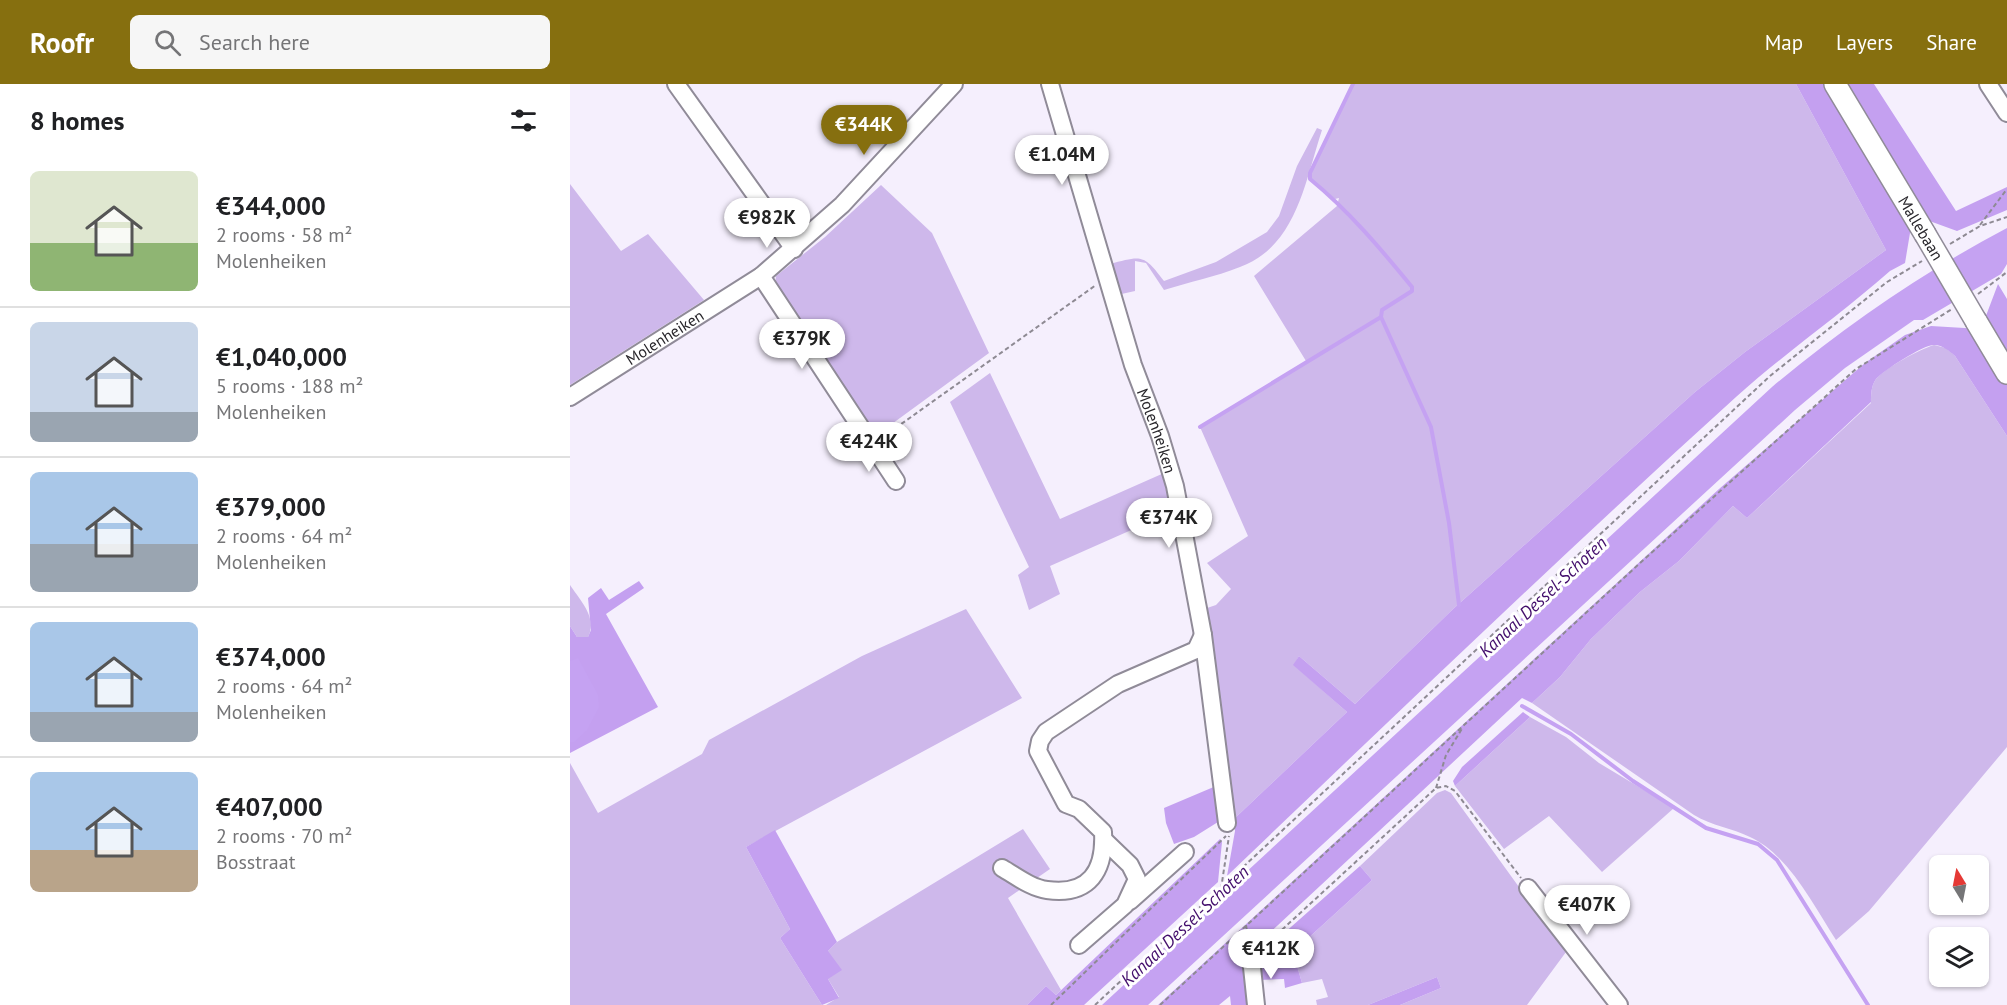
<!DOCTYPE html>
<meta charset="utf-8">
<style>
:root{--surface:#fff;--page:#f6f6f6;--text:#202124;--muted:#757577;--line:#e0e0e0;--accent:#866f0f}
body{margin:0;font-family:"PT Sans",sans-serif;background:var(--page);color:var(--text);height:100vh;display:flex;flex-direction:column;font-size:22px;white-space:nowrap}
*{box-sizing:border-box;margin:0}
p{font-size:20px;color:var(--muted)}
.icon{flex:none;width:33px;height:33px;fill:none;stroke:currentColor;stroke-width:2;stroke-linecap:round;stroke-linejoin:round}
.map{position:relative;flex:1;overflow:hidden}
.side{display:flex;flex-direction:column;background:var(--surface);width:570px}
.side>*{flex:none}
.needle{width:39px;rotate:350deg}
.tools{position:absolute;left:1359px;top:771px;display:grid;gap:12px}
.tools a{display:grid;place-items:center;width:60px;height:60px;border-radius:9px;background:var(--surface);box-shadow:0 2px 4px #0004;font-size:30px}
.price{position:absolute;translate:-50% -51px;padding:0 14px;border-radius:21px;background:#fff;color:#222;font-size:20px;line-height:39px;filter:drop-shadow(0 2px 3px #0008)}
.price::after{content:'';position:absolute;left:50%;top:36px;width:18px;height:14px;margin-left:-9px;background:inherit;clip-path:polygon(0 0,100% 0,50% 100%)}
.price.active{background:var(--accent);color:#fff}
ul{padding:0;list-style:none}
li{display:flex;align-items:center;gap:18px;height:150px;padding:0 30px}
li+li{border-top:2px solid var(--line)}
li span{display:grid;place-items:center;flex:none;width:168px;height:120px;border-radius:9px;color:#555}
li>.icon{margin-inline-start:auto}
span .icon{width:72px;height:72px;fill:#fffc;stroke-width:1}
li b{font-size:26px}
h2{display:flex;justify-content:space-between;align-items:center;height:72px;padding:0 30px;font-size:26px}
header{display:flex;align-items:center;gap:36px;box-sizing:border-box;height:84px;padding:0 30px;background:var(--accent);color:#fff}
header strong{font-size:28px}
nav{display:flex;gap:33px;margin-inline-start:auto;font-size:21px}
.search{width:420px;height:54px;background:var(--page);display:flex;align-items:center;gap:15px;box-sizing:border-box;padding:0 21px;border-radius:9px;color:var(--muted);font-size:22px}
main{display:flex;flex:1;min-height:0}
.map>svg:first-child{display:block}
</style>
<header>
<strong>Roofr</strong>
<div class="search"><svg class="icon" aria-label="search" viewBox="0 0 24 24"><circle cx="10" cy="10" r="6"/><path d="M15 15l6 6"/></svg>Search here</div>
<nav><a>Map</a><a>Layers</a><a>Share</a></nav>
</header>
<main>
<section class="side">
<h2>8 homes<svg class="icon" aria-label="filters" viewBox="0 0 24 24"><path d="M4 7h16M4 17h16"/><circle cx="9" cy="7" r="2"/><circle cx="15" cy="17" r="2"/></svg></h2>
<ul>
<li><span style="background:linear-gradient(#dfe7d0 60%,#8fb573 0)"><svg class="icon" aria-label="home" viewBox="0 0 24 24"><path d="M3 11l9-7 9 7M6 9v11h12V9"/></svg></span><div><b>€344,000</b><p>2 rooms · 58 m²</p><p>Molenheiken</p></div></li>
<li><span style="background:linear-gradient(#c9d6e8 75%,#9aa5b1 0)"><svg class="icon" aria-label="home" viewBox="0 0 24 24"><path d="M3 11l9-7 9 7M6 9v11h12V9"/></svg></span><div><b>€1,040,000</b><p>5 rooms · 188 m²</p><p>Molenheiken</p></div></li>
<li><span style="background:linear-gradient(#a9c7e8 60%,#9aa5b1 0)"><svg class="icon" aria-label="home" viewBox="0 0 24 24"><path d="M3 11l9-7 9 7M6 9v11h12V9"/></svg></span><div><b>€379,000</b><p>2 rooms · 64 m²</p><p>Molenheiken</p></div></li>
<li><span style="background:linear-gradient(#a9c7e8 75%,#9aa5b1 0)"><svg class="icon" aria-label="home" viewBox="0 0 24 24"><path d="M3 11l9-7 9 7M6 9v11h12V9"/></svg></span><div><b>€374,000</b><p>2 rooms · 64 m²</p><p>Molenheiken</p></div></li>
<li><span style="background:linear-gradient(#a9c7e8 65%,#b9a48a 0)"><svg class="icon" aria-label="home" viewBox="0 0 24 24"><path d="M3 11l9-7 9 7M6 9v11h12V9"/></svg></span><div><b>€407,000</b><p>2 rooms · 70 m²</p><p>Bosstraat</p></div></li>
</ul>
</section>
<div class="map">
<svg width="1437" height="921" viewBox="0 0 1437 921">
<rect width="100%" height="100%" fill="#f5effd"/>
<path fill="#ceb8eb" d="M783,0H1226L1316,166L1175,268L1125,308L882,526L785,620L729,572L724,581L777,628L664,735L637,524L646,521L661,505L637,479L678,452L630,343L736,277L684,192L767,122L769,114L765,115L740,95V89Z
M747,44L752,46C735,97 727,162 670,183C645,193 619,198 594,206L576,179L565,177V207L547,211L539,180C572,172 573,169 594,197L646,178L697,148L709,132L727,82Z
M0,100L51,167L78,150L134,216L0,301Z
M311,101L362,149L419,269L304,353L205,201L206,192L255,153Z
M1364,261L1376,264L1385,272L1437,352V663L1299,827L1266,856C1244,822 1218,770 1180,753C1162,744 1142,742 1124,731L962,619L990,593L1021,555L1070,508L1109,477L1163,422L1177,434L1301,319C1301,311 1301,302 1306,295C1317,283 1348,266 1364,261Z
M420,289L490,435L594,389L602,428L480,482L490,510L459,526L448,491L459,483L380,318Z
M0,501C10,516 28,534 18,553H7L0,542Z
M396,525L452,614L176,763L220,845L210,854L252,921H0V679L28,729L132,670L139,656L292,572Z
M960,633L996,653L1029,679L1104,724L1032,788L979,732L934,765L885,702Z
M875,706L881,709L996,868L957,921H830L871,904L867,893L798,921H747L746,916L758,913L752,895L732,899L723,868L802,796L790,782L867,709Z
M453,745L480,785L438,814L491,906L486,911L476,902L457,921H256L269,913L258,895V867L267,858Z"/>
<path fill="#c4a0f0" d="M1226,0H1304L1386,127L1437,103V126L1387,147L1343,131L1335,179L1320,187C1270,231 1215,269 1166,313C993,470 825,631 657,792L665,747L664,735L777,628L723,581L729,572L785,620L882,526L1125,308L1175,268L1316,166Z
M1428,200L1437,215V352L1385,272C1379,267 1373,261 1364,261C1353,261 1314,286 1306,295C1301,302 1301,311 1301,318L1177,434L1163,422L1109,477L1070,508L1021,555L990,593L962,619L952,614L677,870L682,921H661L660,912L649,921H588L1149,405L1295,279L1335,251L1361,242L1411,245Z
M69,497L74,504L36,530L88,623L0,669V542L7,553H18L21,546L18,514L31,504L39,516Z
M953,628L960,633L885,702L883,697L892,683Z
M646,702L648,738L624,753L604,760L596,739L594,724Z
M205,746L267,858L258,867L272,886L258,895L269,914L252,921L210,854L220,845L176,763Z
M650,755L652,758L648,798L514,921H457L476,902L486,911Z
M790,782L802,796L723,868L732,899L715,904L714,895L689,896L687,873Z
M867,893L871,904L830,921H798Z"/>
<path fill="#c5a2f2" d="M1437,144V180L1431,190L1353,236H1344L1275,284L1225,326L578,921H532L1202,303C1276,241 1352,189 1437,144Z
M8,574L28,611L29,623L17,646L4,658H0V577Z"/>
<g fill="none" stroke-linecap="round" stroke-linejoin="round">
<path stroke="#c5a2f2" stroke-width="4" d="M783,0L740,89V95C779,127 810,164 842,203V207L812,226L811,233L861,343L879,439L889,521
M630,343L811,233
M952,622L1001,650L1063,697L1136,744L1188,760L1207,776L1298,921"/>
<defs>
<g id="minor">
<path d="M106,0L224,165"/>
<path id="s1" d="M480,0L563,281L590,352L605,402L633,551L657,739"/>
<path d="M1418,0L1437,29"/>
<path d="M191,192L326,397"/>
<path id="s2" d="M0,313L191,192L272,121L384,0"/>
<path d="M432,784C446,792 461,804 477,806C520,812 535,786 533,748L509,725L496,720L468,667L470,657L476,648L548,600L626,566L633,551"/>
<path d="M958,804L1049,921"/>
<path d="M560,817L615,768"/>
<path d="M509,861L555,821L567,795L560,781L534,756"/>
<path d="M681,874L686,921"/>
</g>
<path id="major" d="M1265,0L1355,150
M1406,237L1437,289"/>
</defs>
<use href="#minor" stroke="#908b98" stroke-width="20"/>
<use href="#major" stroke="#908b98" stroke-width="24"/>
<path stroke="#8e8a93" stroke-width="2" stroke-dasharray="4.5 3" stroke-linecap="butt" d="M1410,141L1437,105
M1380,160L1410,142L1437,133
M1408,210L1437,188
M313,353L526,201
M866,704L876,671L893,643
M651,805L659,752
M676,841L679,860
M690,866L866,704L876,702L885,707L951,794
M481,921L656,752
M525,921L1200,292L1317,198L1352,177
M590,921L1069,480L1286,285L1382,225"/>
<use href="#minor" stroke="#fff" stroke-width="16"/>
<use href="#major" stroke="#fff" stroke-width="21"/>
<defs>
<path id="major-bridge" d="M1355,150L1406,237"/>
</defs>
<use href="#major-bridge" stroke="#908b98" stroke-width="24" stroke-linecap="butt"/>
<use href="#major-bridge" stroke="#fff" stroke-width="21"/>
</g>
<g text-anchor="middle" stroke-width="6" stroke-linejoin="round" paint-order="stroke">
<g font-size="16" fill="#28262b" stroke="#fff">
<text transform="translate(1351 144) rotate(59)" y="6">Mallebaan</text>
<text dy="6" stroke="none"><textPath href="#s2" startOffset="112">Molenheiken</textPath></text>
<text dy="6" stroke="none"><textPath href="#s1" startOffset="363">Molenheiken</textPath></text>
</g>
<g font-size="18" font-style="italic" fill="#430e6c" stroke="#fff">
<text transform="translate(973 513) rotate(-43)" y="6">Kanaal Dessel-Schoten</text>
<text transform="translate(615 842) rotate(-43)" y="6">Kanaal Dessel-Schoten</text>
</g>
</g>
</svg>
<div class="tools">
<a><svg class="needle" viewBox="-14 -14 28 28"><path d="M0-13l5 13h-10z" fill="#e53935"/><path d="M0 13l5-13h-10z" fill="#757577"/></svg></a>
<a><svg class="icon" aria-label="layers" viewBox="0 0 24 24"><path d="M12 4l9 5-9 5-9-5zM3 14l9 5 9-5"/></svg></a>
</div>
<b class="price active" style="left:294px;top:72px">€344K</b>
<b class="price" style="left:492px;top:102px">€1.04M</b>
<b class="price" style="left:197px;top:165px">€982K</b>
<b class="price" style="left:232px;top:286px">€379K</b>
<b class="price" style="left:299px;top:389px">€424K</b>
<b class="price" style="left:599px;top:465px">€374K</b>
<b class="price" style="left:1017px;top:852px">€407K</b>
<b class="price" style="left:701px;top:896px">€412K</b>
</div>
</main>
